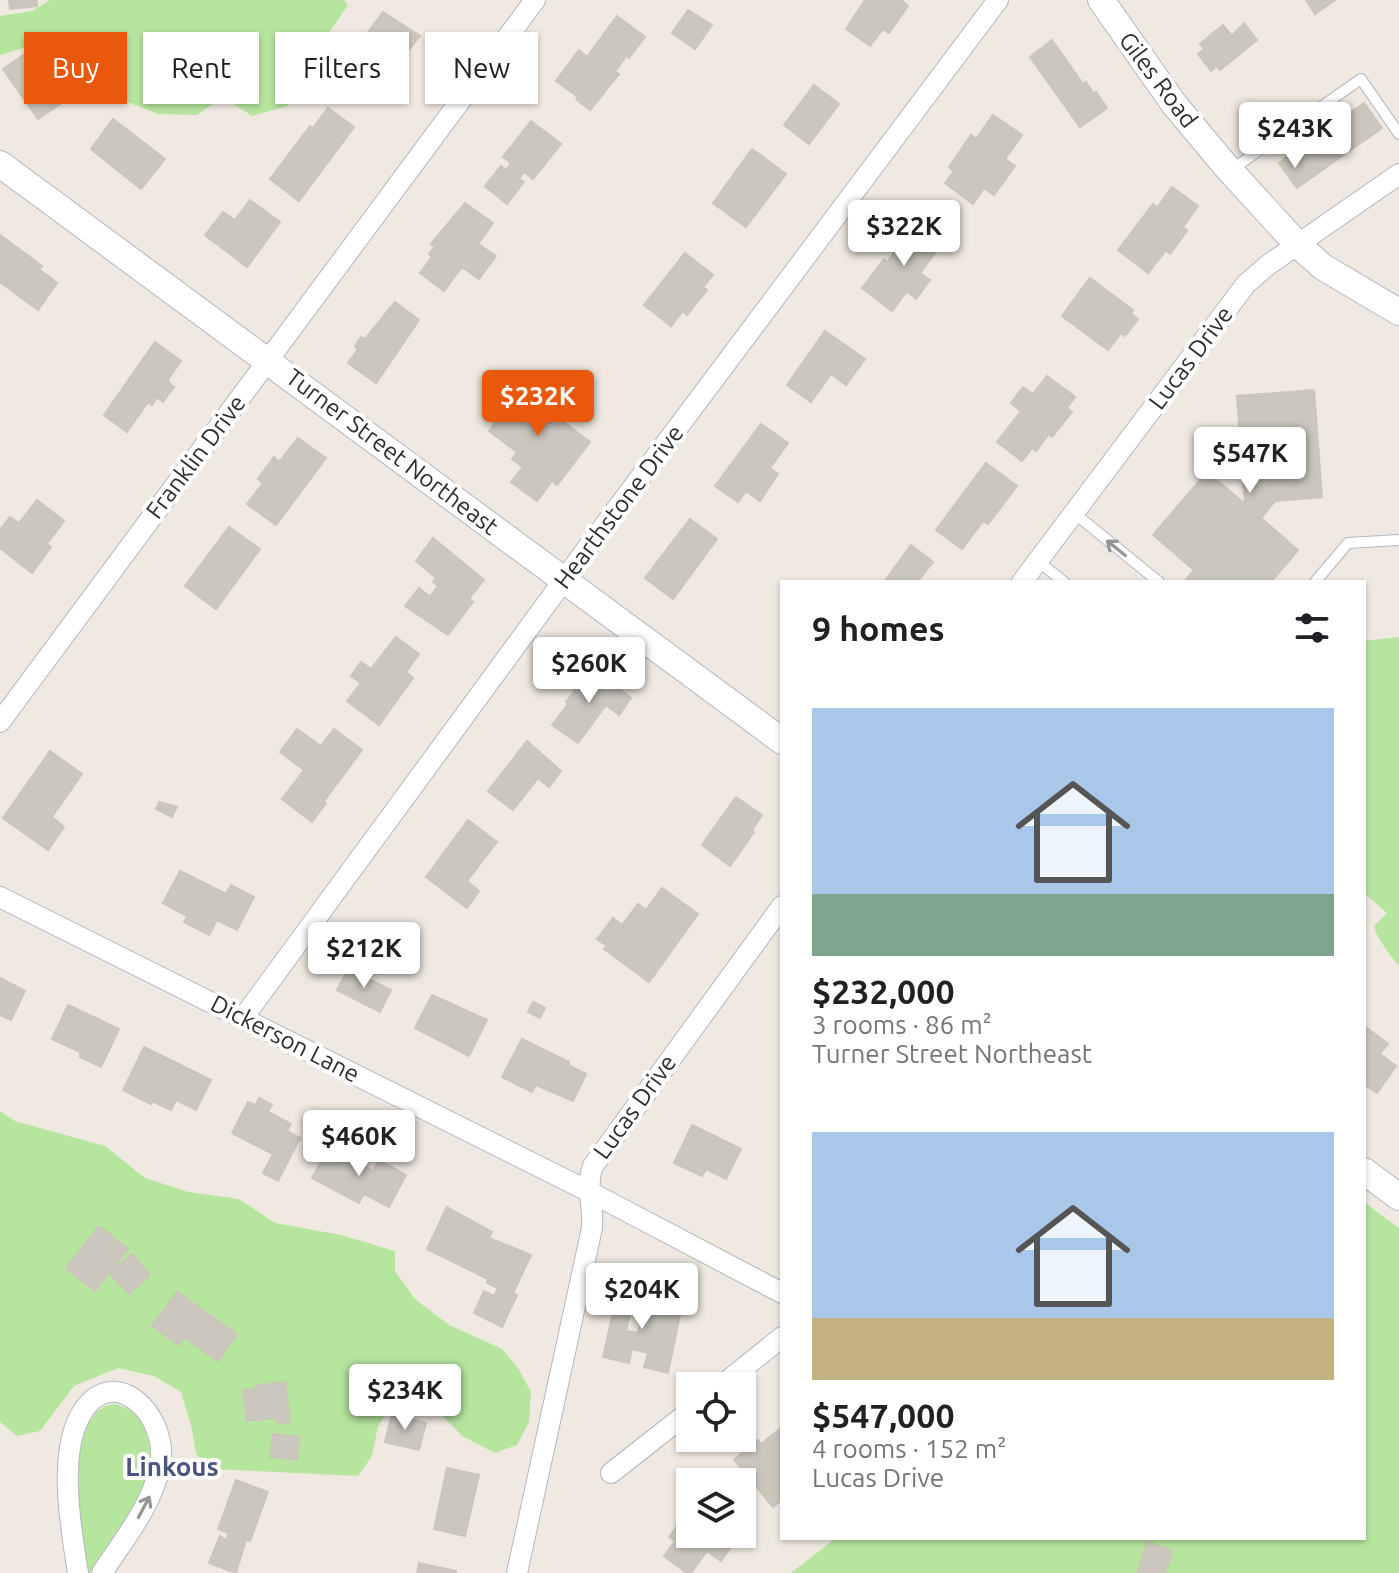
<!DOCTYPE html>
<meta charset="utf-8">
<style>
:root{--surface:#fff;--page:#f6f6f6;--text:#202124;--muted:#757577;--accent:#ea580c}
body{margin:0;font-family:Ubuntu,sans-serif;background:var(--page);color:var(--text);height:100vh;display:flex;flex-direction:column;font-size:30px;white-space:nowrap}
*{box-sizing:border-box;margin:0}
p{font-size:26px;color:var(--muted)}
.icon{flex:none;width:44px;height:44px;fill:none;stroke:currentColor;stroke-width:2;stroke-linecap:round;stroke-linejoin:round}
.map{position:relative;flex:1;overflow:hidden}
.panel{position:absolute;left:780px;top:580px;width:586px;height:960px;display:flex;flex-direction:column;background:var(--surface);border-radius:0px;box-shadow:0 2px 6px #0004}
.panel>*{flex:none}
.top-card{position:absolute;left:24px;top:32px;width:636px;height:72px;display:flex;gap:16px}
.tools{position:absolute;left:676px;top:1372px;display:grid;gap:16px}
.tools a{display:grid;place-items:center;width:80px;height:80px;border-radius:0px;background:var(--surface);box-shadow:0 2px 6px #0004;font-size:40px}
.price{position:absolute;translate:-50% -68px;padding:0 18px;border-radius:8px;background:#fff;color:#222;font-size:26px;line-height:52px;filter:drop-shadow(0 2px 4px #0008)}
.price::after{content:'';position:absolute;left:50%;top:48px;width:24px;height:18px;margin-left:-12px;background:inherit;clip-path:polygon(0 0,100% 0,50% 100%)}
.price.on{background:var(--accent);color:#fff}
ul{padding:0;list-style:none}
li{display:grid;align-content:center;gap:16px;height:424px;padding:0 32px}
li span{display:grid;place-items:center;height:248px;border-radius:0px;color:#555}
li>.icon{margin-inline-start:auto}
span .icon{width:144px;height:144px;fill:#fffc;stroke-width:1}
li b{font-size:34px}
h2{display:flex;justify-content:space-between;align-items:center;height:96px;padding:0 32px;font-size:34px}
.tag{padding:0 28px;border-radius:0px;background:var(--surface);box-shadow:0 2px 6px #0004;font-size:28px;line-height:72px}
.tag.on{background:var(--accent);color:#fff}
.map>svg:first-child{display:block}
</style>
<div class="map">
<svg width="1399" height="1573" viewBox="0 0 1399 1573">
<rect width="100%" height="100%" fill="#efe9e1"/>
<path fill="#b6e59e" d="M50,0H344L348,5L325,39L313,77L287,106L252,116L226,99H220L197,115L159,114L106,94L40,43L0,55V16L32,11Z
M1399,637V966C1392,958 1375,935 1374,926L1387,913L1364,893V641Z
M0,1111L15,1121L105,1146L145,1178L188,1192L239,1199L275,1223L341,1235L395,1251V1271L415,1299L449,1325L502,1349L518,1368L531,1392L529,1422L517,1445L495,1453L462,1436L440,1413L405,1408L388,1411L378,1426L372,1456L358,1476L212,1469L196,1454L192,1429L181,1392L154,1376L118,1368L74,1386L40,1431L17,1436L0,1422Z
M1364,1202L1399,1228V1573H791L836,1538H1364Z
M115,1404C131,1408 140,1417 146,1432C164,1479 114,1536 90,1573H85C81,1536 60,1409 115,1404Z"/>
<path fill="#cbc7bf" stroke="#cbc5ba" stroke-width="2" fill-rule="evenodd" d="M9,0H37V6L10,9Z
M865,0H901L908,6L889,33L883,29L870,46L846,29Z
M1306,0H1335L1315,14Z
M688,10L712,25L695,49L672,33Z
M383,12L420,36L394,68L389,64L374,84L371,82L360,96L335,77Z
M617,16L645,37L629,58L626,56L615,72L619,74L590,110L576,99L578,97L556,81L579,50L587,57Z
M1244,23L1257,40L1220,70L1217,66L1211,71L1198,54L1204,49L1200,44L1223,25L1232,36Z
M1052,40L1083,84L1086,82L1094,94L1096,92L1107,108L1080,127L1030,57Z
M34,48L69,98L38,119L3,69Z
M228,57L241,67L226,87L213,77Z
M814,85L839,104L809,144L784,125Z
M1364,103L1382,128L1368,138L1350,113Z
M328,108L354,127L299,201L270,179L310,126L313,128Z
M1350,113L1368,138L1353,148L1336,123Z
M993,115L1022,135L1005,159L1015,166L994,195L984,188L973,204L945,183L954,171L949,167L971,135L976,139Z
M113,119L165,159L141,189L91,149Z
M531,121L561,144L533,179L524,172L519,179L524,182L507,204L485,186L501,166L506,170L511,163L503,157Z
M1336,123L1353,148L1339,158L1321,133Z
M1321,133L1339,158L1325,168L1307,143Z
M1307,143L1325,168L1311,178L1293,153Z
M752,149L786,174L746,227L713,203Z
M1293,153L1311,178L1297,188L1279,163Z
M1172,187L1198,206L1183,227L1187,231L1170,254L1166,250L1148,273L1118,250L1153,204L1157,208Z
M250,200L280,222L247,267L205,235L223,212L235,220Z
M465,203L493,223L478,244L496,256L479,279L462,267L444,291L420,273L432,257L429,254L435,246L431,244Z
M918,221L944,241L920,273L930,280L916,299L907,291L892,311L862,288L884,259L887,262Z
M0,235L42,266L39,269L57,283L38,310L0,282Z
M685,253L713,275L703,287L707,290L687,315L683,311L671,326L644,305Z
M1090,278L1133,310L1131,314L1138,319L1125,336L1121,333L1108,350L1062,316Z
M395,302L419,320L376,383L348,363L358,349L355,346L361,337L365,339Z
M825,331L865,359L846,385L831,374L811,402L787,385Z
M155,342L181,361L169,378L168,382L174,387L163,402L157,397L152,405L148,402L127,432L104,415Z
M532,374L562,398L539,428L542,430L554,415L590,442L557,485L552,481L537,501L511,482L523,467L512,459L517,452L489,431Z
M1047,376L1075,397L1067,408L1072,412L1052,437L1049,434L1036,451L1032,448L1022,461L997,442L1021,411L1011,403L1023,387L1033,394Z
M1314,390L1322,497L1275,501L1261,518L1298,550L1271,582H1184L1194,570L1153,535L1207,472L1245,504L1237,396Z
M761,424L788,443L770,468L778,474L760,501L746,491L738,502L715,486Z
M298,438L326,458L276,525L247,504L263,483L258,479L274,457L279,462Z
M986,463L1017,486L988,524L983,521L962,549L936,530Z
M37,500L64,521L47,544L51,547L32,573L0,548V530L10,517L19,523Z
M690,519L717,539L673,599L645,578Z
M229,527L260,549L216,609L185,586Z
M433,538L484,580L469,599L473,602L448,635L405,606L419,588L430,597L438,586L433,582L436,578L416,561Z
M911,545L933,562L917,582H884Z
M396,637L419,654L406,672L413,678L379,725L347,701L361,683L351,676L361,662L371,669Z
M592,668L631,698L619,715L606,705L578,743L552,725L568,704L566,702L575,691L573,689Z
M297,729L321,746L334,729L362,750L324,801L326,803L312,822L282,799L304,770L280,752Z
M527,741L561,771L549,787L538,778L513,810L488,791Z
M50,751L82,774L52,817L64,827L48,850L3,818Z
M736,797L762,815L752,830L754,832L730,866L702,845Z
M159,802L177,807L172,817L156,809Z
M468,820L497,842L467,881L479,891L467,908L426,877Z
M180,871L226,894L231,885L254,897L237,930L217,920L209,935L184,922L187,916L163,903Z
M662,888L698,914L649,982L604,949L607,946L597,939L613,918L622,925L638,904L646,910Z
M348,969L391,990L380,1012L337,990Z
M0,978L25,991L11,1020L0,1015Z
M432,995L487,1020L469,1056L415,1028Z
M533,1002L545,1008L540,1018L528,1012Z
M68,1005L119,1029L101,1067L80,1057V1052L52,1039Z
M1367,1028L1388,1044L1380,1054L1396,1066L1377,1093L1364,1084V1032Z
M522,1039L569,1062L568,1065L586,1074L573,1101L536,1085L532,1092L502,1077Z
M144,1047L211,1080L196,1110L176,1100L171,1110L152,1101L151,1104L123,1090Z
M259,1098L272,1105L268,1112L291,1124L287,1131L300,1138L278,1181L263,1173L273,1154L232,1133L248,1102L256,1105Z
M692,1125L741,1149L726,1179L706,1169L702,1176L674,1163Z
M329,1147L373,1171L379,1160L406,1175L389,1207L364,1194L359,1203L312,1178Z
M447,1207L492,1232L489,1238L531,1255L513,1293L517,1295L502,1327L474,1313L484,1291L494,1296L498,1288L487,1283L488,1279L427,1249Z
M99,1226L128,1249L115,1266L116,1268L132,1254L150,1275L129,1294L109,1273L95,1291L66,1268Z
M618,1290L664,1300L662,1311L680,1315L668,1373L644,1367L648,1353L632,1349L629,1363L603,1357ZM630,1313L642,1315L638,1333L626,1331Z
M177,1292L237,1334L218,1361L184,1337L179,1345L152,1326Z
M285,1382L290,1422L277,1423V1418L247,1421L243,1390L255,1389V1386Z
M392,1414L426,1423L419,1450L385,1442Z
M782,1427V1499L773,1507L734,1460L758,1440L761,1444Z
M273,1434L300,1437L297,1460L270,1457Z
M447,1468L479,1475L465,1536L434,1529Z
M236,1480L268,1492L250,1541L246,1540L236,1573L209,1563L220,1536L226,1540L229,1533L218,1529Z
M684,1516L690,1519V1534H710L730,1548L721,1561L707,1551L691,1573H687L664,1556L675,1541L669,1537Z
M1148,1542L1173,1551L1165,1573H1137Z
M419,1563L456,1571V1573H417Z"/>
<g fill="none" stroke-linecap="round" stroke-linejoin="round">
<defs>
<path id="service" d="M1231,170L1361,79L1399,134
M1074,513L1159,582
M1038,561L1064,582
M1315,582L1348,543L1399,540"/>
<path id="minor" d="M1022,582L1246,284L1268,265L1399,174
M0,722L535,0
M0,897L588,1191L782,1293
M243,1018L586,550L998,0
M721,1386L782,1337
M611,1473L690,1411
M78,1573C71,1529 58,1457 80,1416C111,1359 170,1414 160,1466C152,1506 124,1539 102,1573
M517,1573L592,1228C594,1205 585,1187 593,1166L782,906"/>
<path id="tertiary" d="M1101,0L1174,104L1224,164L1297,244L1323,267L1399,312
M0,164L782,741
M1364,1171L1399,1197"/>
</defs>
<use href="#service" stroke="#b4b7c1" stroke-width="12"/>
<use href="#minor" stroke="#b4b7c1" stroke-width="22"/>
<use href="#tertiary" stroke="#b4b7c1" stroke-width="28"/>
<use href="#service" stroke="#fff" stroke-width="10"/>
<use href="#minor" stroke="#fff" stroke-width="20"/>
<use href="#tertiary" stroke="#fff" stroke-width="26"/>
</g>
<defs><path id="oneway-shaft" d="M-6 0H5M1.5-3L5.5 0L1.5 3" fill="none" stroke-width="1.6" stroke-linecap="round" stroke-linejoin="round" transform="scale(2)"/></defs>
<g stroke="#969696">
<use href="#oneway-shaft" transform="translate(1116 548) rotate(-141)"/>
<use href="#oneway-shaft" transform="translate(144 1507) rotate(-62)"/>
</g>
<g text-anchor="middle" stroke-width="8" stroke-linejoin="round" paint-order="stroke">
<g font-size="24" fill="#2e2e2e" stroke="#fff">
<text transform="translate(1158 80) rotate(53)" y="8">Giles Road</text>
<text transform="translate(1191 358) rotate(-53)" y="8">Lucas Drive</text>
<text transform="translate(392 452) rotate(37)" y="8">Turner Street Northeast</text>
<text transform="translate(196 457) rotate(-53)" y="8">Franklin Drive</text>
<text transform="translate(619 507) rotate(-53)" y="8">Hearthstone Drive</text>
<text transform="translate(285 1039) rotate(27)" y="8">Dickerson Lane</text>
<text transform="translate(635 1107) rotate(-54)" y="8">Lucas Drive</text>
</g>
<g font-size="26" font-weight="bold" fill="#4d5680" stroke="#fff">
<text x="172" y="1476">Linkous</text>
</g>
</g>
</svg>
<div class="tools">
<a><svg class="icon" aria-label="locate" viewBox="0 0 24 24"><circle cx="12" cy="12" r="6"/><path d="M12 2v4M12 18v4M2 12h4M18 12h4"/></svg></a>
<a><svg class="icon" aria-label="layers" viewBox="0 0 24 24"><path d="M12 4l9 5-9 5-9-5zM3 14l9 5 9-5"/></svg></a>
</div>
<b class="price" style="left:1295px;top:170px">$243K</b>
<b class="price" style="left:904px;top:268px">$322K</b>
<b class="price on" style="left:538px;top:438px">$232K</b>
<b class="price" style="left:1250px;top:495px">$547K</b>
<b class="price" style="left:589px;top:705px">$260K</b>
<b class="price" style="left:364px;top:990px">$212K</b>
<b class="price" style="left:359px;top:1178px">$460K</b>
<b class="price" style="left:642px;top:1331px">$204K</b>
<b class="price" style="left:405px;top:1432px">$234K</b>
<div class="top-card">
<a class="tag on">Buy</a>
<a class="tag">Rent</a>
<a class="tag">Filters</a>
<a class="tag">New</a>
</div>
<section class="panel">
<h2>9 homes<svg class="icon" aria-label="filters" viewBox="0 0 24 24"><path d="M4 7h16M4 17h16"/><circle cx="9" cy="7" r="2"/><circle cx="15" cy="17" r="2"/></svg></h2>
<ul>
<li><span style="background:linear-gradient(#a9c7e8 75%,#7fa58c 0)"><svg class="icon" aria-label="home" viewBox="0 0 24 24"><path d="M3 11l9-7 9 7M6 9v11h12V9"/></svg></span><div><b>$232,000</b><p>3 rooms · 86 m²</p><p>Turner Street Northeast</p></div></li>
<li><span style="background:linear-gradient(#a9c7e8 75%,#c2b280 0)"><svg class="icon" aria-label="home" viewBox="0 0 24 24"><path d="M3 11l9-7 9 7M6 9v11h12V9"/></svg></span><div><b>$547,000</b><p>4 rooms · 152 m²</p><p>Lucas Drive</p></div></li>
</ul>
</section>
</div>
